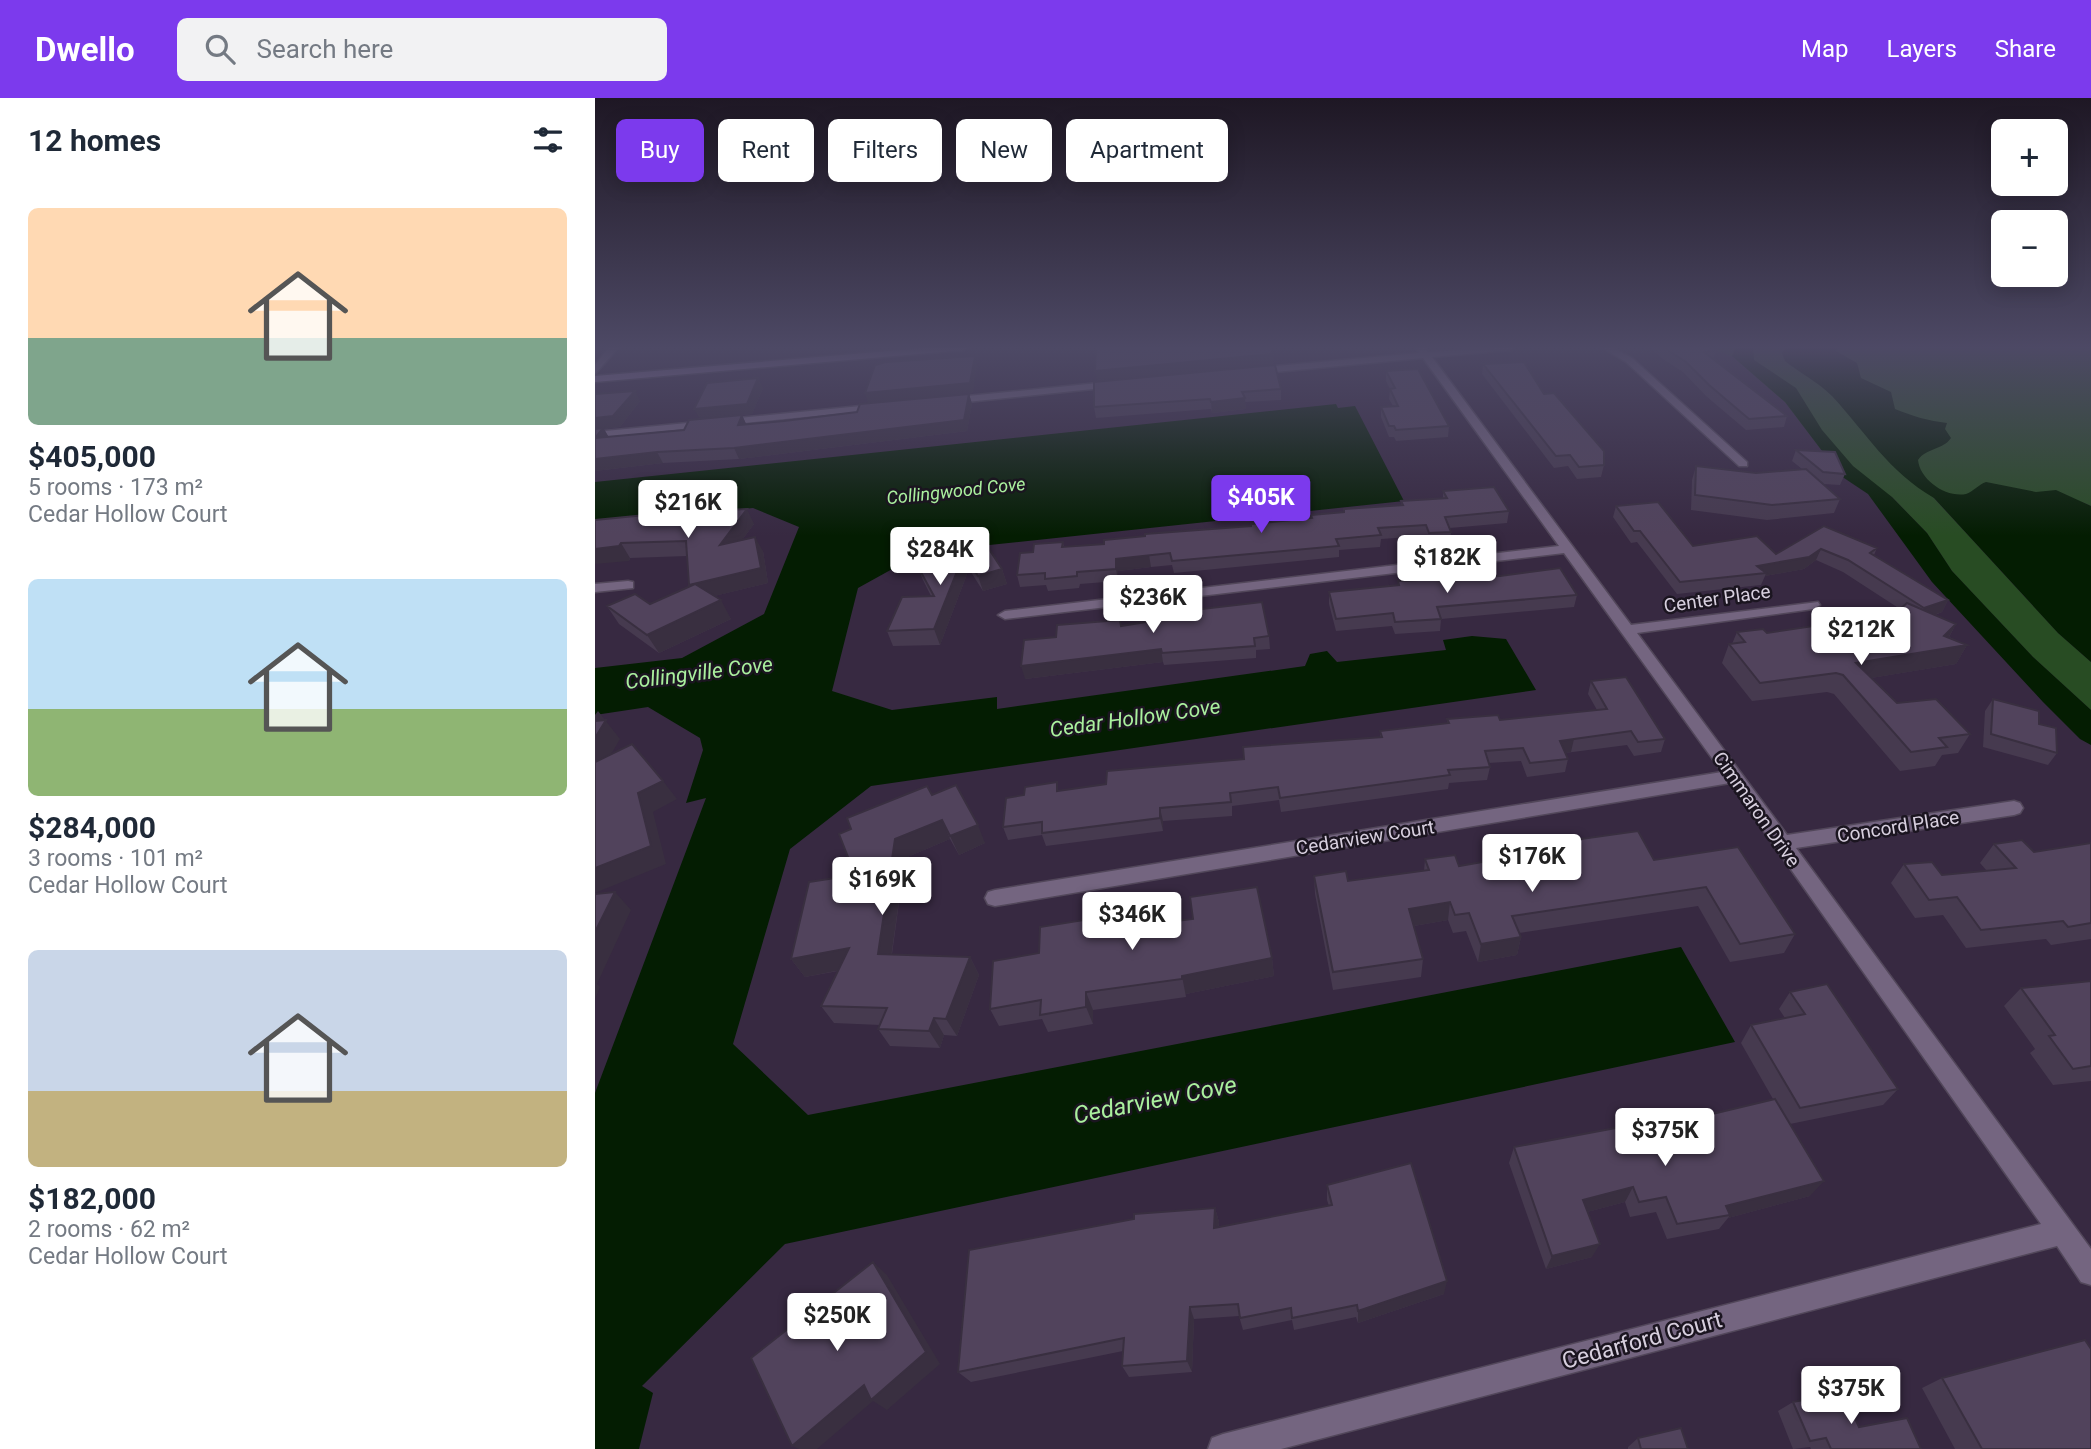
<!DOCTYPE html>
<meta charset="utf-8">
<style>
:root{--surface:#fff;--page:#f2f2f3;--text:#1f2937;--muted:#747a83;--accent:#7c3aed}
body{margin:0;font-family:Roboto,sans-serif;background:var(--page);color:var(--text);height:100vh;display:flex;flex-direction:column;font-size:26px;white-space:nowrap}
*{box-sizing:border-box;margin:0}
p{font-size:23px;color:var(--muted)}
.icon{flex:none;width:38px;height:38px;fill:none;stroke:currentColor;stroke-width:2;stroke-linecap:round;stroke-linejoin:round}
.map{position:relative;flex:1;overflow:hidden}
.panel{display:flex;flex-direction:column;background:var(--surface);width:595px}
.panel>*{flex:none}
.top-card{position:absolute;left:21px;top:21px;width:665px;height:63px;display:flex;gap:14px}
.controls{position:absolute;left:1396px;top:21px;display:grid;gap:14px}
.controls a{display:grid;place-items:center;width:77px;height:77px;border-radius:10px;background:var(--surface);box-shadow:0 4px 18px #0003;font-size:35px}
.price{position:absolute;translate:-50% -60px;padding:0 16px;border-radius:7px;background:#fff;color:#222;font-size:23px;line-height:46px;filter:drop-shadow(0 2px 4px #0008)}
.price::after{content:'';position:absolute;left:50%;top:42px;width:21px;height:16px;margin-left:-10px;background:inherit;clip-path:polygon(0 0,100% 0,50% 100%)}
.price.active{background:var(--accent);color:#fff}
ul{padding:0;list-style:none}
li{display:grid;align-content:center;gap:14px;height:371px;padding:0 28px}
li span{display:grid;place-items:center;height:217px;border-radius:10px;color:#555}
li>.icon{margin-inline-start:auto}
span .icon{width:126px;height:126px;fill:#fffc;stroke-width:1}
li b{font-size:30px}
h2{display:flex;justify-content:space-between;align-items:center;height:84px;padding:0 28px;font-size:30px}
.pill{padding:0 24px;border-radius:10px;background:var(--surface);box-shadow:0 4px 18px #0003;font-size:24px;line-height:63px}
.pill.active{background:var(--accent);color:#fff}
header{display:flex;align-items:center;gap:42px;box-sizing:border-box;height:98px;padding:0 35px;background:var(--accent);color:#fff}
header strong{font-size:33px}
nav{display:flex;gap:38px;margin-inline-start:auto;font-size:24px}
.search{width:490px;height:63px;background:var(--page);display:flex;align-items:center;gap:18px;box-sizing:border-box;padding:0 24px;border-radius:10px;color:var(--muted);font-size:26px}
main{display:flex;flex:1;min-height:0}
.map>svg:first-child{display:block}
</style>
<header>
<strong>Dwello</strong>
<div class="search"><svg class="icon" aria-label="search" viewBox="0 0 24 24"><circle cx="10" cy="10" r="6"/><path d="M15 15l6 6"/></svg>Search here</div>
<nav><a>Map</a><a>Layers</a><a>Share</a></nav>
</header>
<main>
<section class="panel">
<h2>12 homes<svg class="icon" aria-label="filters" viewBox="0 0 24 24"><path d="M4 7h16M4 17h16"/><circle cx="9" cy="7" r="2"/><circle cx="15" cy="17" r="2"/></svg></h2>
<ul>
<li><span style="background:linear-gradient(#ffd9b3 60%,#7fa58c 0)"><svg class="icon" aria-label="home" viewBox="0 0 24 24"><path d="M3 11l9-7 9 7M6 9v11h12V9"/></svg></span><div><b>$405,000</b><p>5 rooms · 173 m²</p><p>Cedar Hollow Court</p></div></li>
<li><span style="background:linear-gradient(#bfe0f5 60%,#8fb573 0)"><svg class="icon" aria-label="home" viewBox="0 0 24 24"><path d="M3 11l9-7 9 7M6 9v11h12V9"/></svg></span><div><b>$284,000</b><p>3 rooms · 101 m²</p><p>Cedar Hollow Court</p></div></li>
<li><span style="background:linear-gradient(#c9d6e8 65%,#c2b280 0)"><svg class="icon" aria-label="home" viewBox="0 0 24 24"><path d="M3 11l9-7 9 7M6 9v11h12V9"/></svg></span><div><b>$182,000</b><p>2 rooms · 62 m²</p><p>Cedar Hollow Court</p></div></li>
</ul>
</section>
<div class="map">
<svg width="1496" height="1351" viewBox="0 0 1496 1351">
<rect width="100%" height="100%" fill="#372941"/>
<path fill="#284c23" d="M1112,249H1496V408L1487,404L1338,399L1463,535L1496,564V612L1438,559L1357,473L1332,435L1297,399L1235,363L1190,304L1137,258Z"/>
<path fill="#041d02" d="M1141,249H1158L1159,262L1201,290L1227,332L1258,368L1297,399L1332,435L1357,473L1438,559L1496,612V647L1485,641L1448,604L1337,484L1273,396L1246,378L1190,304L1137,258Z
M1192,249H1243L1241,253L1262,265L1266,280L1296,294L1300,311C1317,318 1334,323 1352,325L1350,331L1356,340C1348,352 1331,350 1323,362C1325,382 1351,400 1371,396C1378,394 1384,386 1391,384L1441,394L1461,392L1496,408V564L1463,535L1339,400C1293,373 1272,336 1237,298C1223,284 1205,275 1190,263L1187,255Z
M741,306L743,310L760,308L809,403L328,454L263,490L237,593L297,612L402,599V611L710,568L715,556L732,553L742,564L851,552L848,542L877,538L911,541L941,592L276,688L195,751L138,946L213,1017L1086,849L1140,944L190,1146L47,1288L58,1295L44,1351H0V995L111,700L91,705L108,652L105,640L53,609L0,617V570L87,560L169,516L204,429L158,410L0,425V384Z"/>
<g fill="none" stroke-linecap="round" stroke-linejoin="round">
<defs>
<path id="street" d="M14,249H24L0,276V267Z
M821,249H830L833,254L920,249L916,252L837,259L1036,527L1223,504L1225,507L1218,511L1042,535L1192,737L1419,703L1425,705L1428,710L1425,715L1419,717L1201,750L1496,1151V1187L1486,1184L1462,1148L686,1351H613L617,1340L628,1336L1446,1126L1135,685L400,808L393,806L390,800L393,794L400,792L1127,674L969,455L410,521L403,517L410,513L964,448L828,260L659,276L654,273L659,270L824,255Z
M1006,249H1016L1037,260L1152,364V368H1144L1031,264Z
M523,283L527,284V288L352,306L347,303L352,300Z
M286,306L290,307V311L0,340V334Z
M33,483L38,484V490L0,494V486Z"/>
<path id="secondary" d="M341,249H374L369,252L0,284V278Z"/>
</defs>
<use href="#street" stroke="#52475a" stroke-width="3"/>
<use href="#secondary" stroke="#52475a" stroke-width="3"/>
<use href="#street" fill="#746580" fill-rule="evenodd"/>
<use href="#secondary" fill="#8e76a0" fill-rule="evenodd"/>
</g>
<path fill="#463a4f" d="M1054,249H1113L1121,253L1118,261L1192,318L1189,329L1151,332L1111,298L1088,274L1068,261Z
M888,266L949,296L1009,367L1006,379L982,381L973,368L959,370L887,276Z
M791,273L854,328L853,339L801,343L799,339H794L786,319V309L798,308L794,301L795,291L791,283Z
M499,284L686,291V302L650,304L651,311L617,315L616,311L501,320L499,309Z
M168,290L157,316L147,317L151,326L262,314L374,296L377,306L372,333L144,361L68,365L0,373V296L45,303L25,329L9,331L13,339L89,332L105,321Z
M1201,352L1250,376L1245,387L1228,386L1245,401L1239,415L1172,422L1096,412L1097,382L1101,368L1161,375L1207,371L1197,363Z
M848,393L914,413L912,425L855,430L856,434L855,446L833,447L830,438L786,441L785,449L744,452V459L579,475L577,467L556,469L523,473V483L485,486L484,490L453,493L451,487L425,489L422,477L438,454L468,444L469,449L509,446L716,421V417L749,414V411L806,407V403L848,401Z
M1021,408L1098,448L1181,456L1229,428L1282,450L1279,457L1353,502L1347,514L1340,517L1361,526L1354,539L1372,547L1361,566L1276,580L1302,605L1375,636L1363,655L1347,657L1340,668L1305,673L1239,596L1232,594L1157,603L1127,565L1134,546H1137L1142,534L1172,535L1229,531L1276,537L1305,511L1248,474L1221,462L1209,471L1170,478L1166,487L1082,496L1042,444L1036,445L1018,419Z
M0,422L159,426L147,442L168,453L173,485L119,498L136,521L64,555L24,526L12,508L55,506L95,488L92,458L35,460L34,463Z
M364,449L407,471L412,486L388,493L374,471L345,547L298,548L292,533L336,498L328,482L322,467L366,455Z
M803,483L982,497L979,509L846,521L845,533L800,536L797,528L741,533L734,506V494L803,487Z
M526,528L674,538L675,551L661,552V560L569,567L568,564L430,581L461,539Z
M996,583L1070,641L1066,654L1039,658L1032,647L970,655L973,661L970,674L932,679L926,663L893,665L895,669L892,682L854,685L853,691L686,714L684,702L637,708V718L568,723V733L451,748L447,737L413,742L408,729L429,697L511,686L649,661L785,639V633L852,626V621L905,622L1002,612L993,596Z
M1398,601L1444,626L1462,655L1453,667L1388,649L1390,613Z
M337,697L390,745L364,757L355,741L310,760L297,856L375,859L384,877L362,938L349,937L345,950L295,948L283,931L285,927L239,925L226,908L243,873L210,879L196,861L260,777Z
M1496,745V841L1456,847L1451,841L1371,850L1348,817L1320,820L1296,785L1309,766L1347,777L1392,773L1385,765L1399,746L1439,754Z
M907,752L1059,762L1200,836L1189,855L1135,864L1103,808L924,835L926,839L922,857L883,864L871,833L858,835L853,822L819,828L828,861L826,879L738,892L720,796L719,778L753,783L829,773L830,761L864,768L906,760Z
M552,827L677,860L679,878L591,896V899L498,912V926L453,934L447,921L404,928L395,911L444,855Z
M1496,883V983L1458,987L1435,955L1440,951L1409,908L1426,890Z
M1195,894L1303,991L1288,1007L1195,1026L1215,1098L1133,1120L1124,1131L1072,1141L1061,1114L1035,1119L1030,1104L992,1114L997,1159L951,1171L914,1065L919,1049L1092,1022L1178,1001L1146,945L1156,927L1190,920L1184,911Z
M732,1087L849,1196L763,1225L761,1219L699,1232L697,1222L648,1232L644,1218L599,1221L597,1274L534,1279L527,1268L528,1253L376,1284L363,1274L620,1110L624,1124V1129L734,1108L732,1102Z
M1347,1280L1496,1351H1360L1327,1290Z
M1198,1304L1264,1329L1326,1351H1216L1215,1349L1198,1351L1183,1313Z
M1043,1340L1093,1351H1033V1349Z"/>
<path fill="#392f40" d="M678,256V266L502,283L500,273Z
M380,258L382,268L378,295L273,305L270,295Z
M163,280L168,290L157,316L147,317L152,328L105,321L99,311Z
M40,293L45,303L25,329L9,331L15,341L0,340V320Z
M374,296L377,306L372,333L144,361L139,350Z
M650,300L651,311L617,315L616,304Z
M62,354L68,365L0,373V361Z
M152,411L159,426L133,461L125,447Z
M160,439L168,453L173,485L103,502L94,487Z
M26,445L35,460L34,463L0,466V451Z
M1226,451L1221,462L1209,471L1170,478L1171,475L1162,468Z
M369,456L374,471L345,547L339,531Z
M554,457L556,469L523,473V483L521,471V461Z
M407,471L412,486L388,493L383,478Z
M126,502L136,521L64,555L52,537Z
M1353,502L1347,514L1322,523L1329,510Z
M1361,526L1351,544L1372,547L1361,566L1252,584L1261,565L1349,538Z
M566,551L568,564L430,581L426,568Z
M3,613L25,641L0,684V617Z
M979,641L976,654L962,657L965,643Z
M68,683L82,701L58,714L71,766L0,795V770L43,695Z
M565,710L568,723V733L565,720Z
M347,722L355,741L310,760L294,874L283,856L300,741Z
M383,727L390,745L364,757L355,738Z
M20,794L36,812L2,886L5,889L0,901V834Z
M855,804L853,822L813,829L814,811Z
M548,809L552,827H548Z
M926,839L922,857L883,864L886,846Z
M254,850L266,868L210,879L196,861Z
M375,859L384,877L362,938L351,921Z
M677,860L679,878L591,896V899L587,878Z
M491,894L498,912V926L491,909Z
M339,920L349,937L345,950L334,933Z
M1229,1083L1215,1098L1133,1120L1135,1117L1131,1108Z
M1038,1089L1030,1104L981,1117L988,1102Z
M620,1110L624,1124L623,1144L619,1130Z
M1005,1146L997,1159L951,1171L957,1158Z
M278,1164L292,1177L345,1266L292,1312L278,1303L222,1351H204L197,1348Z
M852,1183L849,1196L763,1225V1213Z
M595,1209L599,1221L597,1274L592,1263Z"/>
<path fill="#51435c" stroke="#392f40" stroke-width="2" d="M501,249H676L678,256L500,273Z
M1068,249H1113L1121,253L1109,254L1192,318L1154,321L1114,287L1091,264Z
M380,258L375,285L270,295L280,267L291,264Z
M929,264L949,296L959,295L1009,353V367L984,369L975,357L961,358L888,266Z
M680,267L686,291L647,294L650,300L616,304L615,301L499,309V284Z
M823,271L854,328L801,332L799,328H794L786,309L803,308L795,291L800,290L791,273Z
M163,280L152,306L99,311L112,285Z
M40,293L18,318L0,320V296Z
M374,296L369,322L139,350L62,354L0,361V331L8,330L0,340L89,332L94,322L147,317L143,327L189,323L262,314L265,306Z
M1201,352L1240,354L1250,376L1228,374Z
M1101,368L1161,375L1211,371L1245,401L1177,407L1100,397Z
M899,389L914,413L850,419L856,434L834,435L831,427L783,430L786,437L741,441L744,448L577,463L575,455L521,461V471L482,474V478L450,481V475L422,477L425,455L438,454L439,446L468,444L467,449L509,446V442L550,438V436L656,428V426L717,420L716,417L749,414V411L808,407L806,403L852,400L848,393Z
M1063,404L1098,448L1162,438L1181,456L1229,428L1282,450L1275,455L1353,502L1329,510L1253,462L1226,451L1214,459L1162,468L1171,475L1085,484L1045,433H1039L1021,408Z
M152,411L125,447L160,439L166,470L94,487L91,443L26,445L24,448L0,451V422L81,414Z
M388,442L407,471L383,478L369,456L339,531L292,533L307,499L339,498L322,467L368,455L364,449Z
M965,470L982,497L842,509L846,521L800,524L798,515L741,521L734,494L804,487L803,483L905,478Z
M100,486L126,502L52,537L12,508L40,496L55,506Z
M667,504L674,538L659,540L660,548L567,555L566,551L426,568L429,542L461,539L462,527L525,522L526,528L564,522V516Z
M1312,505L1361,526L1349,538L1372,547L1261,565L1302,605L1341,601L1375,636L1344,640L1352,649L1316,654L1248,577L1241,575L1165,585L1134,546L1150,544L1142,534L1168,531L1172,535L1225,527L1229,531L1264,526L1276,537Z
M1031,579L1070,641L1043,644L1036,633L979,641L965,643L973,661L935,665L928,650L890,653L895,669L853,672L855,677L685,700L683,689L635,695L636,704L565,710V720L447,735V724L408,729L411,700L429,697L430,689L462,684V693L511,686L512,673L649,661L648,649L787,639L785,633L854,625L852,621L903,617L905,622L1012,611L996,583Z
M1398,601L1444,613V626L1461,630L1462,655L1396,636Z
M11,622L0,640V623Z
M37,646L68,683L43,695L56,748L0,770V664Z
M361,687L383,727L355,738L347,722L300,741L283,856L375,859L351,921L339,920L334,933L283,931L292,910L226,908L254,850L196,861L214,784L260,777L244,736L256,731L252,720L332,688L337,697Z
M1043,733L1059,762L1143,749L1200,836L1145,846L1111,789L917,818L926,839L886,846L874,815L860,817L855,804L814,811L828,861L738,874L719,778L751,773L753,783L834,772L830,761L860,757L864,768L910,760L907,752Z
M1427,742L1439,754L1496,745V825L1473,829L1468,823L1386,832L1362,799L1334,802L1309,766L1337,764L1347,777L1421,770L1399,746Z
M662,789L677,860L587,878V881L491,894V909L445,917L446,902L395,911L398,863L444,855L445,829L514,818V813L548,809V827L598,821L595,799Z
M20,794L0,834V796Z
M1496,883V968L1478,971L1454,938L1460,937L1426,890Z
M1232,886L1303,991L1205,1010L1156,927L1210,916L1195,894Z
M1180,1001L1229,1083L1131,1108L1135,1117L1082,1126L1071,1099L1044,1104L1038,1089L988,1102L1005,1146L957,1158L919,1049L1090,1017L1092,1022Z
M816,1065L852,1183L763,1213L762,1207L697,1220L696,1210L645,1220L643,1206L595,1209L592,1263L527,1268L529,1240L363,1274L374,1152L539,1121V1116L620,1110L619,1130L737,1107L732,1087Z
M278,1164L331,1254L276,1302L269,1287L197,1348L156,1260Z
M1490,1242L1496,1251V1351H1387L1347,1280Z
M1248,1294L1264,1329L1312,1320L1326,1351H1236L1231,1340L1215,1343L1198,1304Z
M1086,1330L1093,1351H1046L1043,1340Z"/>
<linearGradient id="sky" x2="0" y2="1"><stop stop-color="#1e1724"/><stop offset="0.57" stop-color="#4d4965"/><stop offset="1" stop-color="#4d4965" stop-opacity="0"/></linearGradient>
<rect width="1496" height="438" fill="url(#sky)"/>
<g text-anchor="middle" stroke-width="5" stroke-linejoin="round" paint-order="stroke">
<g font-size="18" font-style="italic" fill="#aaf09e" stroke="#1b1520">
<text transform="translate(361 393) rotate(-6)" y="6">Collingwood Cove</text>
</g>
<g font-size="19" fill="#d7cfde" stroke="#1b1520">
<text transform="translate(1122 500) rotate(-8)" y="7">Center Place</text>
<text transform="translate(1162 711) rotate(55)" y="7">Cimmaron Drive</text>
<text transform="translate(1303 728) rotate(-9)" y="7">Concord Place</text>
<text transform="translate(770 739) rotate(-9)" y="7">Cedarview Court</text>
</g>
<g font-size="21" font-style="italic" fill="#aaf09e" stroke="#1b1520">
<text transform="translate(104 575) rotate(-7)" y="7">Collingville Cove</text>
<text transform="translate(540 620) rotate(-8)" y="7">Cedar Hollow Cove</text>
</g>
<g font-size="23" fill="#d7cfde" stroke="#1b1520">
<text transform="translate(1047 1242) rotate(-15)" y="8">Cedarford Court</text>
</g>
<g font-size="24" font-style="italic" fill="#aaf09e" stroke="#1b1520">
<text transform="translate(560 1002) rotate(-11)" y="8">Cedarview Cove</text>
</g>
</g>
</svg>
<div class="controls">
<a>+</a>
<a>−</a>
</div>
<b class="price active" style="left:666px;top:437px">$405K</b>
<b class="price" style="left:93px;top:442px">$216K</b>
<b class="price" style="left:345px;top:489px">$284K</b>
<b class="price" style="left:852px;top:497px">$182K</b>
<b class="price" style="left:558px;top:537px">$236K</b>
<b class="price" style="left:1266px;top:569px">$212K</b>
<b class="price" style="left:937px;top:796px">$176K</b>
<b class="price" style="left:287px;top:819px">$169K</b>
<b class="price" style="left:537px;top:854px">$346K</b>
<b class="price" style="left:1070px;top:1070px">$375K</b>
<b class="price" style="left:242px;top:1255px">$250K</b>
<b class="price" style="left:1256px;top:1328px">$375K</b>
<div class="top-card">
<a class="pill active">Buy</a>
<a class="pill">Rent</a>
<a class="pill">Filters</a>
<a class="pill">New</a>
<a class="pill">Apartment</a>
</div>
</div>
</main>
